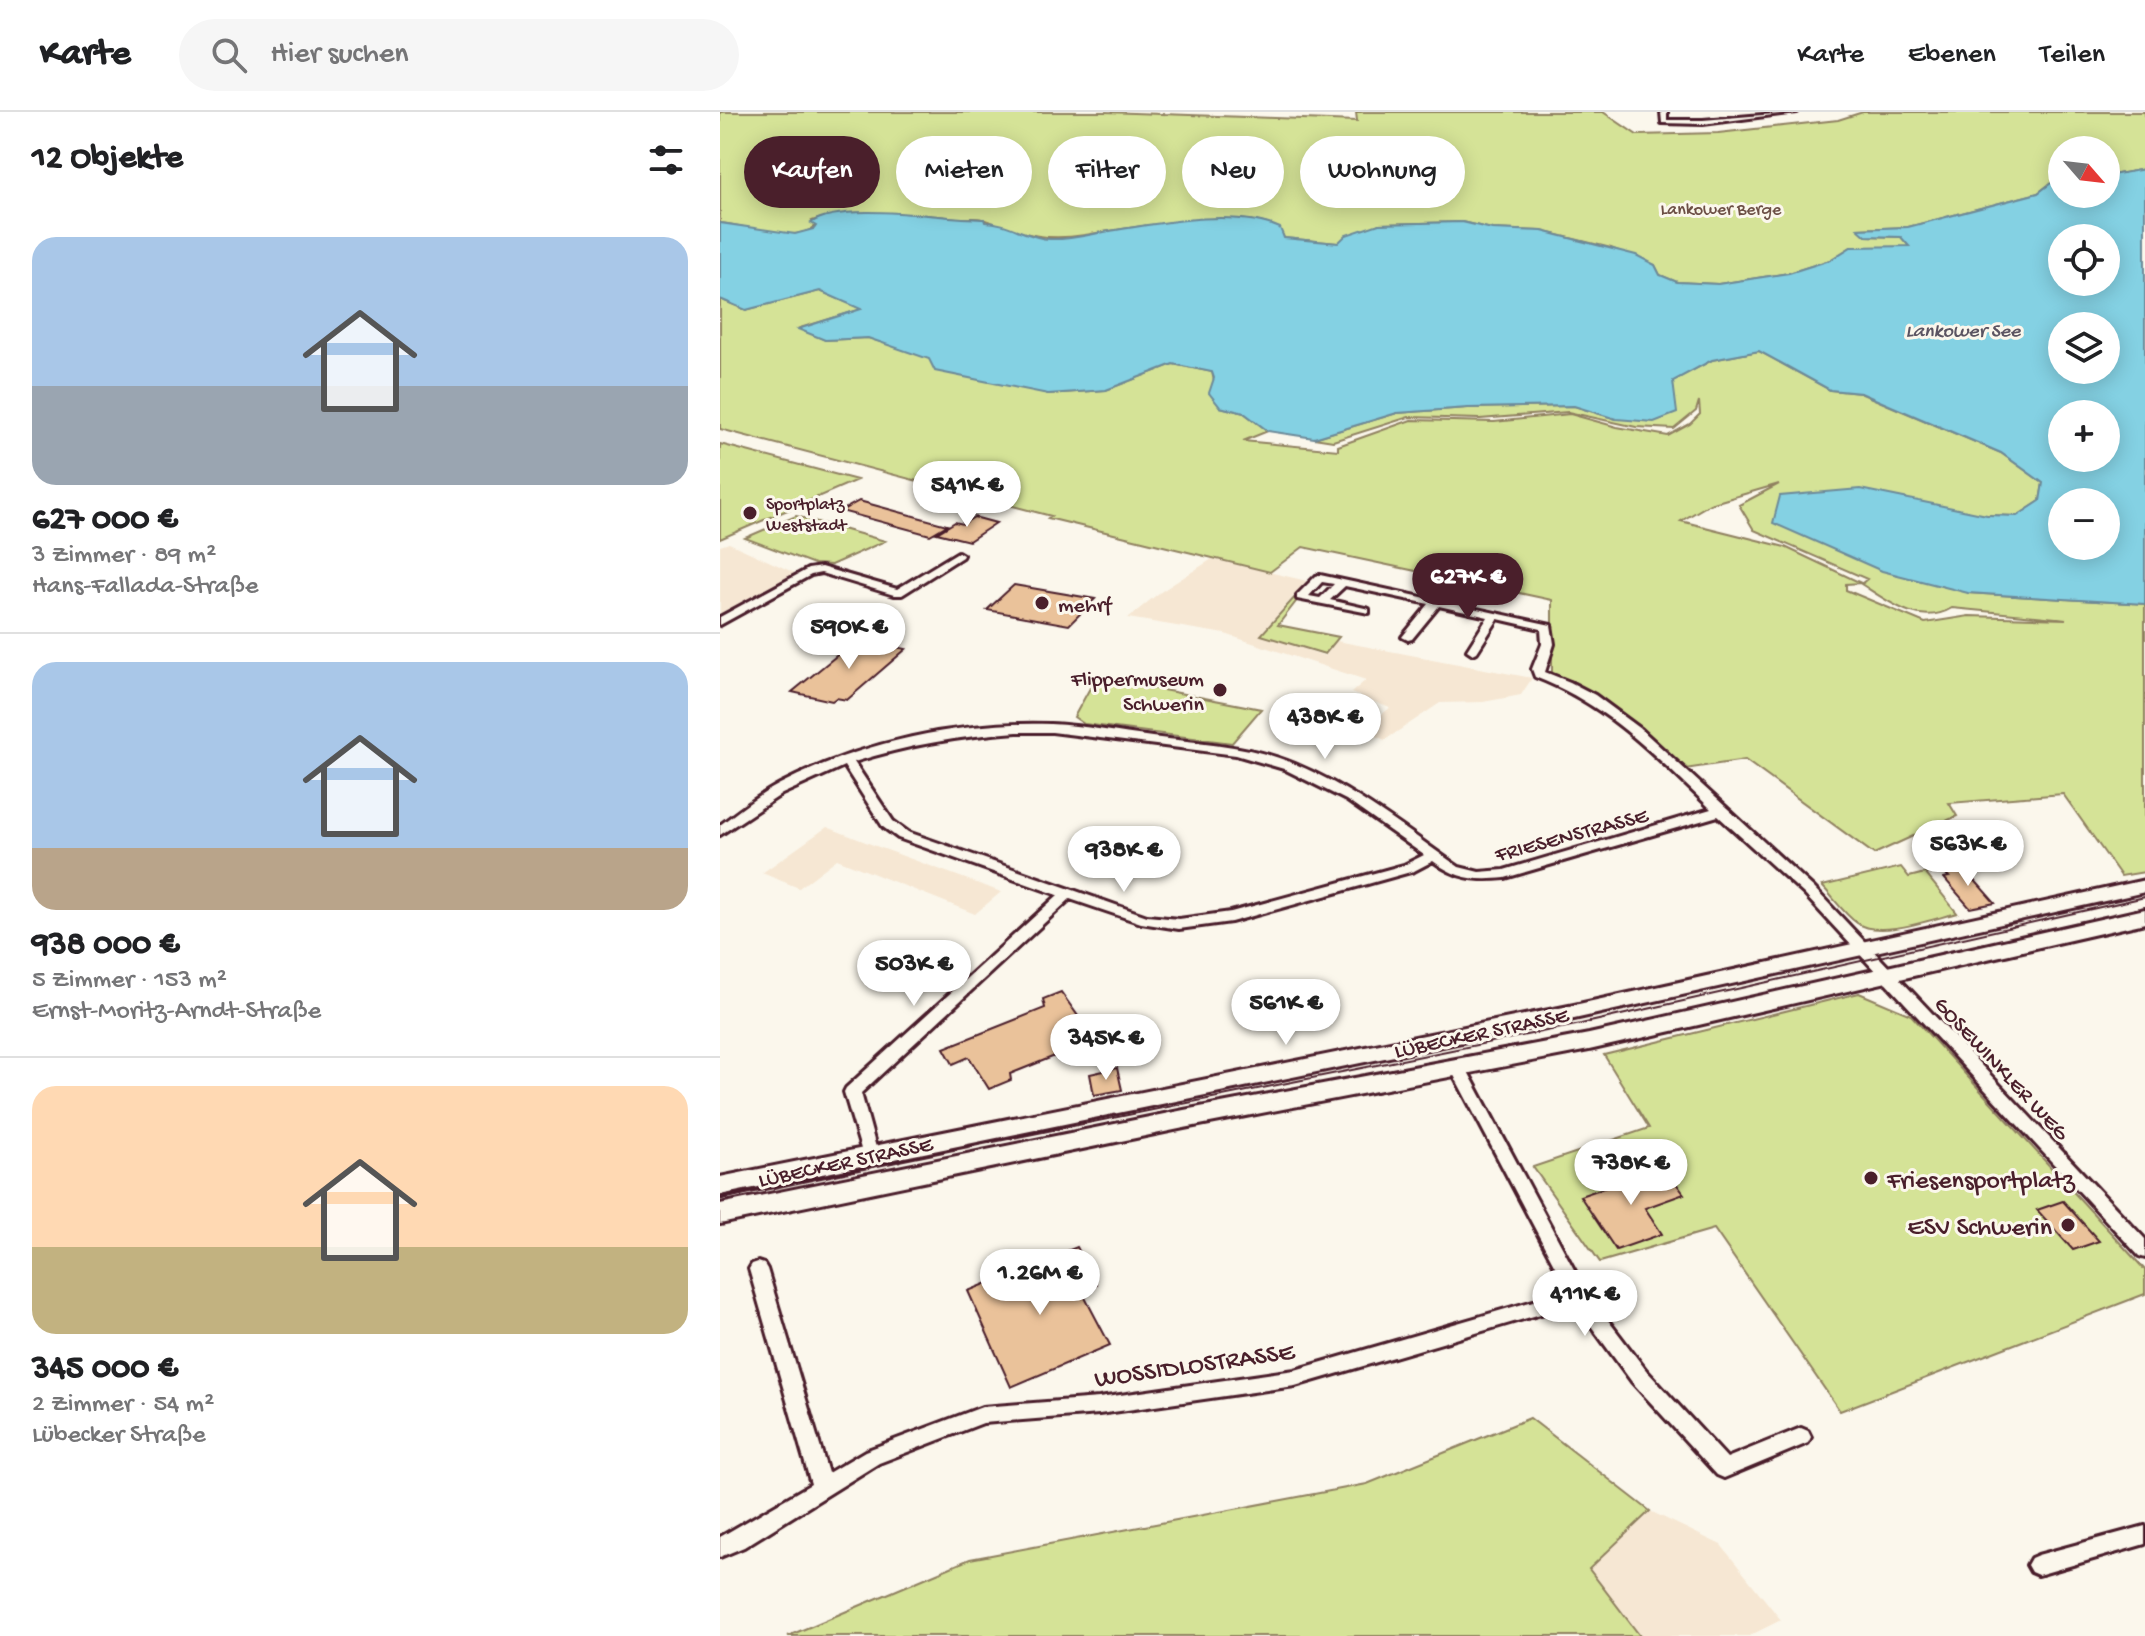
<!DOCTYPE html>
<html lang="de">
<meta charset="utf-8">
<style>
:root{--surface:#fff;--page:#f6f6f6;--text:#202124;--muted:#757577;--line:#e0e0e0;--accent:#4a1f2b}
body{margin:0;font-family:"Gochi Hand",sans-serif;background:var(--page);color:var(--text);height:100vh;display:flex;flex-direction:column;font-size:30px;white-space:nowrap}
*{box-sizing:border-box;margin:0}
p{font-size:26px;color:var(--muted)}
.icon{flex:none;width:44px;height:44px;fill:none;stroke:currentColor;stroke-width:2;stroke-linecap:round;stroke-linejoin:round}
.map{position:relative;flex:1;overflow:hidden}
.panel{display:flex;flex-direction:column;background:var(--surface);width:720px}
.panel>*{flex:none}
.top-card{position:absolute;left:24px;top:24px;width:760px;height:72px;display:flex;gap:16px}
.needle{width:52px;rotate:118deg}
.fabs{position:absolute;left:1328px;top:24px;display:grid;gap:16px}
.fabs a{display:grid;place-items:center;width:72px;height:72px;border-radius:50%;background:var(--surface);box-shadow:0 4px 20px #0003;font-size:40px}
.price{position:absolute;translate:-50% -68px;padding:0 18px;border-radius:28px;background:#fff;color:#222;font-size:26px;line-height:52px;filter:drop-shadow(0 2px 4px #0008)}
.price::after{content:'';position:absolute;left:50%;top:48px;width:24px;height:18px;margin-left:-12px;background:inherit;clip-path:polygon(0 0,100% 0,50% 100%)}
.price.current{background:var(--accent);color:#fff}
ul{padding:0;list-style:none}
li{display:grid;align-content:center;gap:16px;height:424px;padding:0 32px}
li+li{border-top:2px solid var(--line)}
li span{display:grid;place-items:center;height:248px;border-radius:24px;color:#555}
li>.icon{margin-inline-start:auto}
span .icon{width:144px;height:144px;fill:#fffc;stroke-width:1}
li b{font-size:34px}
h2{display:flex;justify-content:space-between;align-items:center;height:96px;padding:0 32px;font-size:34px}
.tag{padding:0 28px;border-radius:36px;background:var(--surface);box-shadow:0 4px 20px #0003;font-size:28px;line-height:72px}
.tag.current{background:var(--accent);color:#fff}
header{display:flex;align-items:center;gap:48px;box-sizing:border-box;height:112px;padding:0 40px;background:var(--surface);border-bottom:2px solid var(--line)}
header strong{font-size:38px}
nav{display:flex;gap:44px;margin-inline-start:auto;font-size:28px}
.search{width:560px;height:72px;background:var(--page);display:flex;align-items:center;gap:20px;box-sizing:border-box;padding:0 28px;border-radius:44px;color:var(--muted);font-size:30px}
main{display:flex;flex:1;min-height:0}
.map>svg:first-child{display:block}
</style>
<header>
<strong>Karte</strong>
<div class="search"><svg class="icon" aria-label="search" viewBox="0 0 24 24"><circle cx="10" cy="10" r="6"/><path d="M15 15l6 6"/></svg>Hier suchen</div>
<nav><a>Karte</a><a>Ebenen</a><a>Teilen</a></nav>
</header>
<main>
<section class="panel">
<h2>12 Objekte<svg class="icon" aria-label="filters" viewBox="0 0 24 24"><path d="M4 7h16M4 17h16"/><circle cx="9" cy="7" r="2"/><circle cx="15" cy="17" r="2"/></svg></h2>
<ul>
<li><span style="background:linear-gradient(#a9c7e8 60%,#9aa5b1 0)"><svg class="icon" aria-label="home" viewBox="0 0 24 24"><path d="M3 11l9-7 9 7M6 9v11h12V9"/></svg></span><div><b>627 000 €</b><p>3 Zimmer · 89 m²</p><p>Hans-Fallada-Straße</p></div></li>
<li><span style="background:linear-gradient(#a9c7e8 75%,#b9a48a 0)"><svg class="icon" aria-label="home" viewBox="0 0 24 24"><path d="M3 11l9-7 9 7M6 9v11h12V9"/></svg></span><div><b>938 000 €</b><p>5 Zimmer · 153 m²</p><p>Ernst-Moritz-Arndt-Straße</p></div></li>
<li><span style="background:linear-gradient(#ffd9b3 65%,#c2b280 0)"><svg class="icon" aria-label="home" viewBox="0 0 24 24"><path d="M3 11l9-7 9 7M6 9v11h12V9"/></svg></span><div><b>345 000 €</b><p>2 Zimmer · 54 m²</p><p>Lübecker Straße</p></div></li>
</ul>
</section>
<div class="map">
<svg width="1425" height="1524" viewBox="0 0 1425 1524">
<rect width="100%" height="100%" fill="#fbf7ec"/>
<filter id="ink" filterUnits="userSpaceOnUse"><feTurbulence type="fractalNoise" baseFrequency=".0125" numOctaves="2"/><feDisplacementMap in="SourceGraphic" scale="16" xChannelSelector="R" yChannelSelector="G"/><feConvolveMatrix kernelMatrix="1 2 1 2 8 2 1 2 1" color-interpolation-filters="sRGB"/></filter>
<g filter="url(#ink)">
<path fill="#f6e7d3" d="M9,431L75,461L0,505V434Z
M492,447L587,469L541,522L605,544L617,529L812,566L801,583L763,590L720,591L665,628L641,618L670,596L631,581L646,568L505,522L408,506L439,481Z
M107,715L156,734L281,780L255,802L117,747L79,776L42,761Z
M930,1399L1001,1433L1061,1508L1029,1524H920L869,1457Z"/>
<path fill="#d5e397" stroke="#908161" stroke-width="2" fill-rule="evenodd" d="M0,0H385L637,9L636,0H883L917,23L998,21L1118,8L1143,0H1425V57L1386,64V38H1342V68H1335L1318,81L1188,115L1139,117L1146,124L1181,125L1190,135H1131L1110,148L1069,161L998,172L957,170L940,163L935,153L891,136L822,119L772,117L742,110L659,112L618,131L564,126C555,88 396,118 365,123C319,130 301,120 262,107C255,105 245,107 237,106C190,100 146,100 98,107L92,109L96,114C73,133 28,113 0,111Z
M100,179L142,197L80,216L105,228L148,226L328,282L386,278L453,252L492,260L500,295L524,301L548,319L523,329L618,338V334L691,308L774,310L850,302L897,315L948,324L970,312L980,302L979,289L976,299L954,317L916,315L848,300L760,307L689,305L613,329L594,326L677,301L748,296L854,294L896,307L952,269L992,248L1039,239L1110,278L1140,281L1281,341L1323,371L1320,389L1297,404L1267,403L1248,481L1425,492V760L1401,764L1343,682L1229,691L1237,704L1154,742L1025,648L965,657L868,584L832,566V488L583,435L550,460L328,406L331,404L0,317V187L26,198ZM1059,372L1019,393L1034,418L1147,467L1141,472C1169,490 1200,515 1232,496L1346,507L1249,504L1205,511L1126,478V472L1141,471L1065,435L961,409L990,392Z
M0,332L137,368L0,427Z
M76,404L165,429L111,453L94,452L25,426Z
M574,486L578,487L558,513L619,525L605,542L541,523Z
M376,565L541,597L512,631L364,612L354,605Z
M1181,755L1189,765L1205,761L1237,801C1212,807 1159,827 1137,811C1124,802 1113,785 1102,774Z
M1139,881L1191,903L1425,1158V1182L1120,1299L994,1117L880,1150L813,1055L929,1016L884,943Z
M810,1306L930,1399L869,1457L920,1524H68L250,1447L647,1372Z"/>
<path fill="#84d1e3" stroke="#6d8a99" stroke-width="2" fill-rule="evenodd" d="M1425,57V492L1248,481L1162,459L1053,411L1060,384L1140,377L1267,403L1297,404L1320,389L1323,371L1281,341L1141,281L1110,278L1039,239L992,248L953,269L957,301L934,310L896,307L854,294L748,296L677,301L594,326L548,319L524,301L500,295L489,281L494,266L492,260L453,252L386,278L328,282L215,259L209,247L148,226L105,228L78,217L141,197L100,179L26,198L0,187V111L75,122L94,117L96,114L91,111C120,89 226,107 264,107L265,110C289,110 306,126 330,127C348,128 367,123 384,120C434,112 513,95 560,116L564,126L618,131L626,123L659,112L742,110L772,117L822,119L916,143L935,153L940,163L957,170L998,172L1069,161L1110,148L1131,135L1189,134L1181,125L1146,124L1138,117L1188,115L1318,81L1335,68H1342V82H1386V64ZM1342,126H1386V170H1342ZM1342,214H1386V258H1342ZM1342,302H1386V346H1342ZM1342,390H1386V434H1342Z"/>
<path fill="#eac29a" stroke="#4a1f2b" stroke-width="2" d="M139,389L227,413L210,423L121,399Z
M254,405L276,411L249,429L217,421L235,410L243,412Z
M294,473L375,487L349,513L267,498Z
M142,528L186,537L127,588L116,586L112,589L72,580L126,536L132,537Z
M1244,756L1275,791L1250,796L1224,766L1229,765L1224,760Z
M341,880L375,928L290,962L291,968L269,977L249,945L233,952L224,936L325,896L323,887Z
M397,956L402,978L374,983L370,962Z
M944,1055L964,1082L925,1096L942,1122L896,1138L860,1084Z
M1343,1089L1379,1129L1353,1138L1317,1098Z
M357,1135L376,1172L361,1178L390,1233L291,1275L248,1179Z"/>
<g fill="none" stroke-linecap="round" stroke-linejoin="round">
<defs>
<path id="street" d="M941,0H947V8H983L1077,0L983,12L942,11Z
M238,440L243,443L242,445L182,483H174L101,461L91,463L0,513V505L88,457L101,455L177,477Z
M600,463L831,513L834,532L825,560L850,570L875,583L921,617L1094,776L1425,1127V1146L1419,1144L1084,782L998,704L785,766C755,769 737,767 713,749L694,759L511,810L459,817L421,811L350,787L141,981L158,1043L156,1047L150,1049L144,1047L124,980L126,976L338,783L178,726L163,715L124,654L62,682L0,723V713C20,698 39,683 60,672C141,630 239,609 330,612C364,613 399,621 432,625C480,631 530,633 575,652C635,677 686,718 739,755L759,760L784,758L991,697C936,644 888,593 815,565L812,557L822,532L821,517L778,507L757,540L753,542L747,538L768,505L719,494L692,527L688,528L682,525L709,492L625,474L610,488L649,497V501L577,487V483L596,464ZM602,470L614,472L600,486L589,484ZM297,620H332L516,643L564,657L626,688L704,743L684,753L511,800L459,807L427,804L188,720L173,709L134,650C188,633 241,624 297,620Z
M737,948L743,950L745,954L865,1178L926,1258L1007,1346L1081,1316L1088,1319L1091,1325L1088,1331L1004,1366L997,1363L912,1270L855,1192L575,1274L379,1302L263,1311L159,1351L24,1435L0,1445V1425L91,1372L29,1157L32,1152L38,1150L44,1152L47,1157L108,1361L145,1339L262,1295L379,1286L575,1258L848,1179L729,954L731,950Z
M1425,1414V1432L1318,1463L1311,1460L1307,1453L1311,1446L1318,1443Z"/>
<path id="secondary" d="M1425,768V780L854,907L0,1083V1065L854,893Z
M1425,797V811L869,938L464,1016L0,1112V1092L464,998L869,922Z"/>
</defs>
<use href="#street" stroke="#4a1f2b" stroke-width="6"/>
<use href="#secondary" stroke="#4a1f2b" stroke-width="6"/>
<use href="#street" fill="#fbf7ec" fill-rule="evenodd"/>
<use href="#secondary" fill="#fbf7ec" fill-rule="evenodd"/>
<path stroke="#4a1f2b" stroke-width="2" d="M169,1051L861,912L1425,785"/>
<path stroke="#4a1f2b" stroke-width="3" d="M0,1087L179,1049"/>
</g>
</g>
<g fill="#4a1f2b" stroke="#fbf7ec" stroke-width="3">
<circle cx="30" cy="401" r="8"/>
<circle cx="322" cy="491" r="8"/>
<circle cx="500" cy="578" r="8"/>
<circle cx="1151" cy="1066" r="8"/>
<circle cx="1348" cy="1113" r="8"/>
</g>
<g text-anchor="middle" stroke-width="6" stroke-linejoin="round" paint-order="stroke">
<g font-size="18" fill="#6d5046" stroke="#fbf7ec">
<text x="1001" y="102">Lankower Berge</text>
</g>
<g font-size="18" fill="#4a1f2b" stroke="#fbf7ec" text-anchor="start">
<text x="46" y="397">Sportplatz<tspan x="46" dy="21">Weststadt</tspan></text>
</g>
<g font-size="20" font-style="italic" fill="#5b5462" stroke="#fbf7ec">
<text x="1243" y="224">Lankower See</text>
</g>
<g font-size="22" fill="#4a1f2b" stroke="#fbf7ec" text-anchor="start">
<text x="338" y="499">mehrf</text>
<text x="484" y="573" text-anchor="end">Flippermuseum<tspan x="484" dy="25">Schwerin</tspan></text>
</g>
<g font-size="22" fill="#4a1f2b" stroke="#fbf7ec">
<text transform="translate(851 721) rotate(-15)" y="8">FRIESENSTRASSE</text>
<text transform="translate(761 919) rotate(-12)" y="8">LÜBECKER STRASSE</text>
<text transform="translate(1283 955) rotate(47)" y="8">GOSEWINKLER WEG</text>
<text transform="translate(125 1048) rotate(-12)" y="8">LÜBECKER STRASSE</text>
</g>
<g font-size="26" fill="#4a1f2b" stroke="#fbf7ec" text-anchor="start">
<text x="1167" y="1075">Friesensportplatz</text>
<text x="1332" y="1122" text-anchor="end">ESV Schwerin</text>
</g>
<g font-size="26" fill="#4a1f2b" stroke="#fbf7ec">
<text transform="translate(474 1251) rotate(-8)" y="9">WOSSIDLOSTRASSE</text>
</g>
</g>
</svg>
<div class="fabs">
<a><svg class="needle" viewBox="-14 -14 28 28"><path d="M0-13l5 13h-10z" fill="#e53935"/><path d="M0 13l5-13h-10z" fill="#757577"/></svg></a>
<a><svg class="icon" aria-label="locate" viewBox="0 0 24 24"><circle cx="12" cy="12" r="6"/><path d="M12 2v4M12 18v4M2 12h4M18 12h4"/></svg></a>
<a><svg class="icon" aria-label="layers" viewBox="0 0 24 24"><path d="M12 4l9 5-9 5-9-5zM3 14l9 5 9-5"/></svg></a>
<a>+</a>
<a>−</a>
</div>
<b class="price" style="left:247px;top:417px">541K €</b>
<b class="price current" style="left:748px;top:509px">627K €</b>
<b class="price" style="left:129px;top:559px">590K €</b>
<b class="price" style="left:605px;top:649px">438K €</b>
<b class="price" style="left:1248px;top:776px">563K €</b>
<b class="price" style="left:404px;top:782px">938K €</b>
<b class="price" style="left:194px;top:896px">503K €</b>
<b class="price" style="left:566px;top:935px">561K €</b>
<b class="price" style="left:386px;top:970px">345K €</b>
<b class="price" style="left:911px;top:1095px">738K €</b>
<b class="price" style="left:320px;top:1205px">1.26M €</b>
<b class="price" style="left:865px;top:1226px">411K €</b>
<div class="top-card">
<a class="tag current">Kaufen</a>
<a class="tag">Mieten</a>
<a class="tag">Filter</a>
<a class="tag">Neu</a>
<a class="tag">Wohnung</a>
</div>
</div>
</main>
